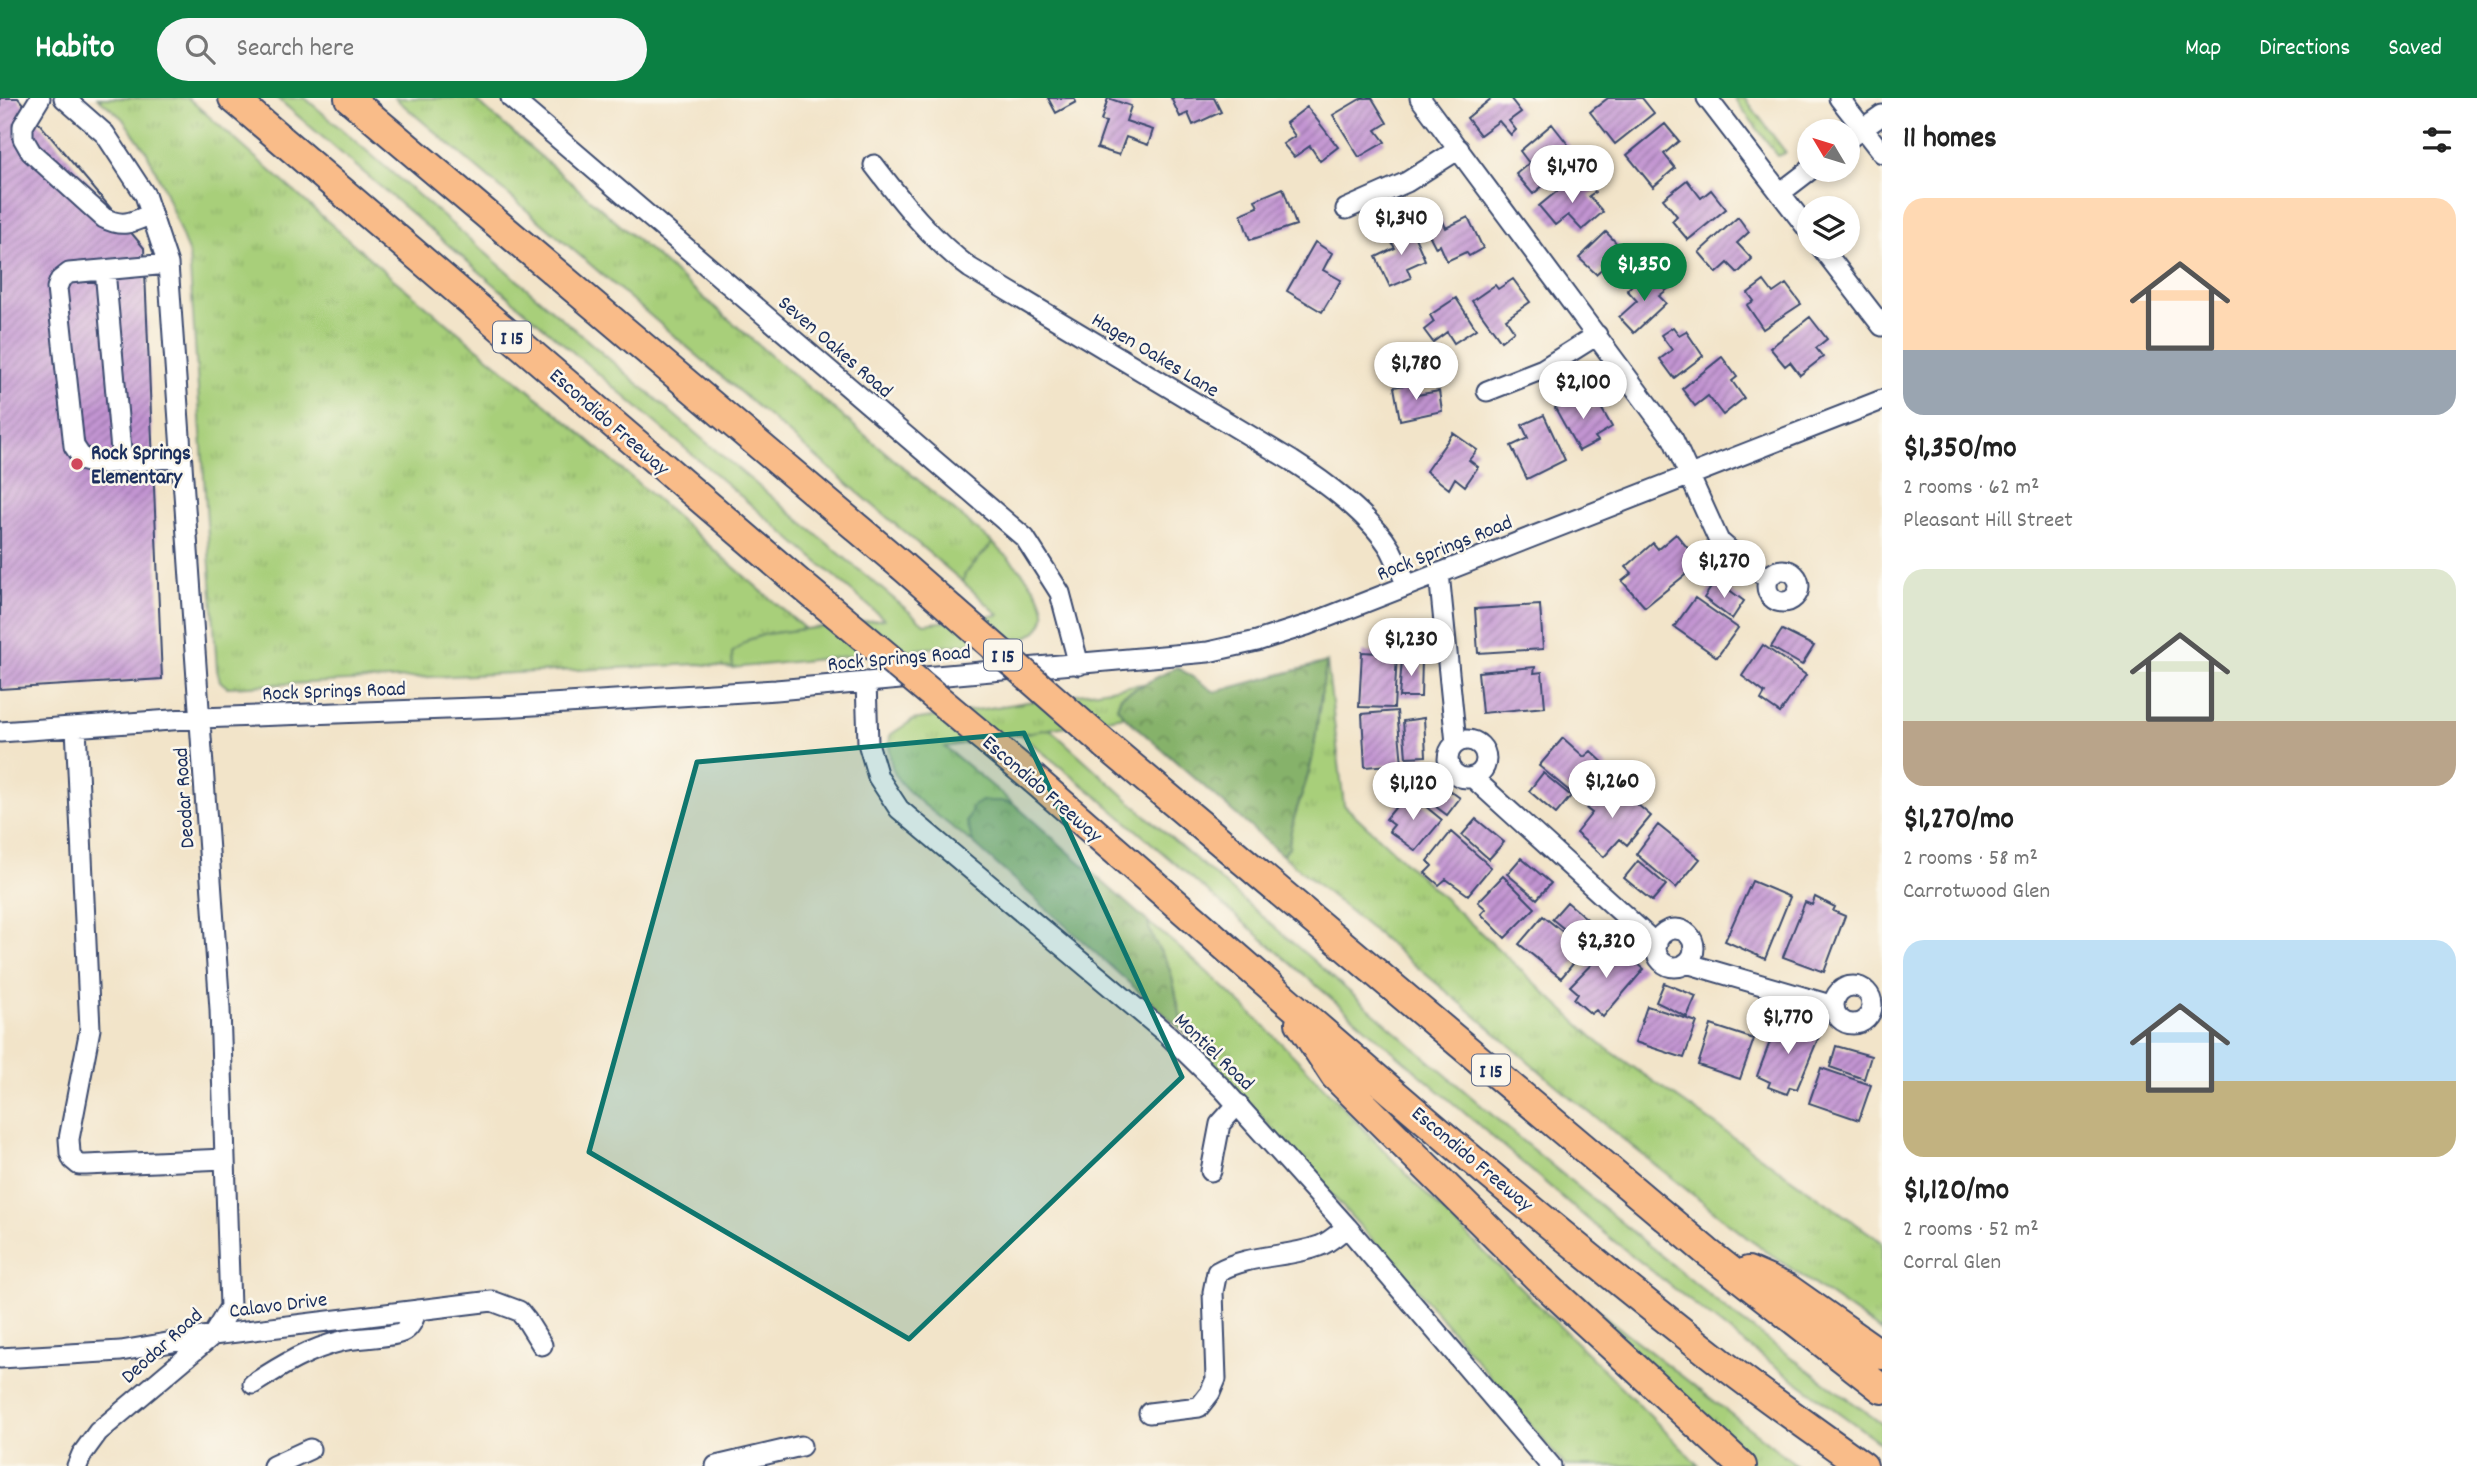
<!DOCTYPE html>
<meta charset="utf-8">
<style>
:root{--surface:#fff;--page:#f6f6f6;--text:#222;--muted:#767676;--accent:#0b8043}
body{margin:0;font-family:Dekko,sans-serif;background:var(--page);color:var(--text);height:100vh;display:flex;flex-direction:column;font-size:26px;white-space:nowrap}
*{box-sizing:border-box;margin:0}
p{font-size:23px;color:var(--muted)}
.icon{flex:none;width:38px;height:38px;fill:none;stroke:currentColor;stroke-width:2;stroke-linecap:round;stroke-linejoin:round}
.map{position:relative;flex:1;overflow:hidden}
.drawer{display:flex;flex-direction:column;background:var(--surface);width:595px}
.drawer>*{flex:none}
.needle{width:46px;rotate:308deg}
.controls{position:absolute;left:1797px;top:21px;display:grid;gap:14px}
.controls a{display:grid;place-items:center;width:63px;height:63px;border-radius:50%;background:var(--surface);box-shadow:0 4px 10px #0003;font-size:35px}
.price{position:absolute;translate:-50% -60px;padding:0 16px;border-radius:24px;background:#fff;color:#222;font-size:23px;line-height:46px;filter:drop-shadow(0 2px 4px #0008)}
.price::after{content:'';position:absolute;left:50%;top:42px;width:21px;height:16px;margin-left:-10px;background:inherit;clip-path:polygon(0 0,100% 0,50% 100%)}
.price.selected{background:var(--accent);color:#fff}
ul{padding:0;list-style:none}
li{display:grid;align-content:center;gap:14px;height:371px;padding:0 21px}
li span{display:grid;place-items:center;height:217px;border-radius:21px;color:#555}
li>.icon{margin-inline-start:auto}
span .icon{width:126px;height:126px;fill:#fffc;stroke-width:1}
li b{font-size:30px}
h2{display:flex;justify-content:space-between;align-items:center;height:84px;padding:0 21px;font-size:30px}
header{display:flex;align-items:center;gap:42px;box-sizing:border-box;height:98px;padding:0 35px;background:var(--accent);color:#fff}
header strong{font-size:33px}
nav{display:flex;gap:38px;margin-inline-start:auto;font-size:24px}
.search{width:490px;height:63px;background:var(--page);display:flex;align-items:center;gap:18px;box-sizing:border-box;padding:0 24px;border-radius:38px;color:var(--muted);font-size:26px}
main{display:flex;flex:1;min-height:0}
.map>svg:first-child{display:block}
</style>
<header>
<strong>Habito</strong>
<div class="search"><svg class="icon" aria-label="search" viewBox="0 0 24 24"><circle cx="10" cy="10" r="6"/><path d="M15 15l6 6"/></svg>Search here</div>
<nav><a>Map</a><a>Directions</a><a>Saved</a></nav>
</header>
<main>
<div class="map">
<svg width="1882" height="1368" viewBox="0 0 1882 1368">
<defs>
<pattern id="grass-tufts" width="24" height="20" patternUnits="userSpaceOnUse" patternTransform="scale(1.75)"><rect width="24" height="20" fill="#a8cf7a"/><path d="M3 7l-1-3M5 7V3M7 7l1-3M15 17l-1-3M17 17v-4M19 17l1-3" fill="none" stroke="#90b26c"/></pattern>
<pattern id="forest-crowns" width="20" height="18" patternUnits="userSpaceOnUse" patternTransform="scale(1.75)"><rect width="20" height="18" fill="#86b26a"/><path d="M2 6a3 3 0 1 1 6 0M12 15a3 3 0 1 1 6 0" fill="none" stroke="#6d915a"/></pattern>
<pattern id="building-hatch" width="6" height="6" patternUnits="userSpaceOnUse" patternTransform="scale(1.75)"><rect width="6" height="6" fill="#c294d1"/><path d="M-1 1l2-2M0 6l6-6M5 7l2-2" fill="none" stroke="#9d79ad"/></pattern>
</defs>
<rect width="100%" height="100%" fill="#fbf7ec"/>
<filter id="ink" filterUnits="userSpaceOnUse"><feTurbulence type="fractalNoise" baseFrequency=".0143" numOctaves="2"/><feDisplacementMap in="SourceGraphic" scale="14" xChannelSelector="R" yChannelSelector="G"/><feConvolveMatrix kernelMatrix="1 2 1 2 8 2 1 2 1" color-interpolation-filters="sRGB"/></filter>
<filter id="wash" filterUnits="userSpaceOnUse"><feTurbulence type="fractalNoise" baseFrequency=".00686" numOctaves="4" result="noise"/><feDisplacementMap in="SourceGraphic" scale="28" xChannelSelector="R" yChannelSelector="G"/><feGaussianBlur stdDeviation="1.57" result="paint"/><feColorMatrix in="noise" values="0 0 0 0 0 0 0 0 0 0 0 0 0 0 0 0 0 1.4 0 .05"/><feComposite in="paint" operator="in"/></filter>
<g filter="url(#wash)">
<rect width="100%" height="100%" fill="#f2e4c9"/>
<path fill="url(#grass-tufts)" stroke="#627f6c" stroke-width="2" d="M98,0H188L392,180L571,327L805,531L766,536L732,555L733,570L699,566L227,589L220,583L217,572L189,157L163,88L146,53L122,20Z
M395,0H473L777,263L993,445L965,476L963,484Z
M1734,0H1745L1786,55L1778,58Z
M1327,564L1344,707L1599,945L1882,1144V1234L1750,1142L1570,999L1464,908L1282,757L1289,750C1290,717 1308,688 1313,656C1318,625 1320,595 1327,564Z
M1148,585L1121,598L1117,609L1124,618L945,649L1014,706C999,703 987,702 973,708L967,724L973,745C953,729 910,699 897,680C889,666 889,652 890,637L913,622Z
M1148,824C1248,903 1333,1000 1421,1091C1513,1184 1609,1274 1699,1368H1565L1416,1190L1186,936C1177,914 1177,891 1169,870C1163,853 1150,843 1148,824Z
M1537,1163L1617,1228L1798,1368H1753Z"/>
<path fill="url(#forest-crowns)" stroke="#507064" stroke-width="2" d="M1327,564C1320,595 1318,625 1313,656C1308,688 1290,718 1289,750L1282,757L1124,618L1117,609L1121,598L1177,569L1215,594Z
M982,703H1001L1014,706L1148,824C1150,843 1163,853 1169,870C1177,891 1177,914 1186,936L973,745L967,724L973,708Z"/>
<path fill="#a8cf7a" stroke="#627f6c" stroke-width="2" d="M277,0H305L714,351L924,526L999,517L963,484L965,476L993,445C1014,466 1075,517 1025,540L733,570L732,555L748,542L766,536L884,521Z
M1050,631L1154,725L1520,1041L1732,1216L1882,1326V1346L1741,1243L1605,1136L1099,700L1020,636Z"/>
<g id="blocks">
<path fill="url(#building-hatch)" d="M0,0H18L144,150L162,581L0,591Z
M1048,0H1074L1076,4L1056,15Z
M1108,0L1131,8L1126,23L1153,32L1148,47L1126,39L1119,57L1097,50L1106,24L1101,23Z
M1171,0H1214L1221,14L1193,27L1188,15L1180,19Z
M1362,0H1372L1387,25L1376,32L1385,44L1359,59L1333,17Z
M1492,0H1510L1521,14L1509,23L1516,32L1511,37L1499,23L1480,37L1467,20Z
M1608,0H1642L1654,15L1615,46L1590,14Z
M1307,9L1338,49L1320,63L1310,48L1294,59L1283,46L1295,38L1286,25Z
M1552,26L1570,49L1554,62L1562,72L1533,96L1516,76L1529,65L1520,53Z
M1665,26L1679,43L1664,56L1675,70L1653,89L1627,57Z
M1587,82L1595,94L1589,98L1603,114L1582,132L1568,117L1555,127L1539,108L1567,85L1573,93Z
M1687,82L1701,100L1711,92L1726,111L1688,142L1672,123L1677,118L1663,101Z
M1283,90L1296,127L1250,142L1241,116L1258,109L1255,102Z
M1438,113L1446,130L1468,119L1483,150L1469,158L1466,154L1447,163L1440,147L1436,150L1421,121Z
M1738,119L1749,134L1737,145L1752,161L1738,175L1728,165L1717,175L1699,154Z
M1410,128L1425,162L1407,170L1411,180L1390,189L1376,159L1395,150L1388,138Z
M1606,134L1626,155L1623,159L1630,168L1617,179L1605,168L1596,176L1579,160Z
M1315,144L1332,155L1323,172L1341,182L1322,214L1287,193Z
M1657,179L1668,191L1659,198L1666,205L1634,235L1619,219L1637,203L1627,192L1639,180L1647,188Z
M1513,181L1530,204L1506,221L1514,233L1501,243L1472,203L1495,187L1498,191Z
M1764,183L1773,195L1786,186L1801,206L1763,231L1747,207L1754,203L1748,195Z
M1456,200L1476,231L1454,245L1447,234L1433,244L1424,232L1434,224L1430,217Z
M1810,219L1827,241L1816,250L1823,259L1800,277L1790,264L1785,268L1770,250Z
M1673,229L1679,237L1686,233L1703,258L1674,280L1660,261L1672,252L1661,237Z
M1722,259L1737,279L1732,283L1744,300L1723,317L1708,298L1695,308L1682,291Z
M1415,285L1417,297L1439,293L1442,313L1400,322L1394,289Z
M1582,295L1592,311L1599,306L1612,329L1595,339L1598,343L1579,353L1555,310Z
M1544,317L1565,362L1527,381L1511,348L1528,340L1522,327Z
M1453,335L1477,352L1469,362L1478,369L1465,388L1455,380L1449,391L1426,373Z
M1676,436L1700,465L1645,509L1622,483L1632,475L1626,469L1653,445L1658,451Z
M1716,482L1744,503L1732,521L1704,500Z
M1695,500L1738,530L1717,559L1674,529Z
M1540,507L1543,551L1478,555L1475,511Z
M1782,532L1814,548L1802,567L1771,549Z
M1763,547L1806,577L1780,615L1761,602L1765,595L1742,578Z
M1362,554L1397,556L1394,610L1359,609Z
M1402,561H1422L1421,599H1399Z
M1535,569L1534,575L1542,574L1545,609L1482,615L1478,574Z
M1397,613L1402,666L1365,669L1362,616Z
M1424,620L1426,658L1406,659L1403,623Z
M1563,640L1584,659L1591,653L1607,668L1579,701L1539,668Z
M1543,675L1571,698L1556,716L1529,693Z
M1427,676L1460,700L1447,717L1415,693Z
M1610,683L1651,718L1627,747L1620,741L1604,759L1576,735L1592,715L1587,711Z
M1408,694L1442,722L1416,753L1389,733L1394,727L1386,721Z
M1476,721L1504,744L1489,761L1462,737Z
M1658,727L1700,761L1676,790L1636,756Z
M1451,734L1491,769L1468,797L1446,781L1439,787L1425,775L1432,768L1428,763Z
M1521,760L1551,785L1537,801L1507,776Z
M1638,763L1666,787L1652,803L1624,780Z
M1503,778L1535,810L1505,840L1481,816L1486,811L1478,804Z
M1752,783L1790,799L1765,861L1725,843Z
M1815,799L1835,809L1833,813L1845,818L1824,874L1783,859L1805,804L1812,807Z
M1567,804L1593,826L1579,843L1552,821Z
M1543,818L1585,852L1561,880L1519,846Z
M1613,844L1644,871L1603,919L1596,912L1591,916L1574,901L1578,895L1570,888Z
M1664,885L1696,898L1687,919L1656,904Z
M1647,908L1697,924L1684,960L1635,944Z
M1779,920L1820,936L1797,991L1790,989L1787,996L1768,989L1770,984L1757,978Z
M1711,927L1754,941L1740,981L1698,967Z
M1836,948L1871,958L1864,981L1830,969Z
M1821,970L1871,987L1859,1022L1809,1005Z"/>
</g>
</g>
<g filter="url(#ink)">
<use href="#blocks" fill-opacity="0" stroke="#3b4a6e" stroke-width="2"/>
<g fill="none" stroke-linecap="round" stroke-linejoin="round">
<defs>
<path id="minor" d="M40,0L23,28V40L31,54L104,120C123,130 133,124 151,116
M64,0L105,36L145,97L168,166L220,911L230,1209L213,1237L98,1334L82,1356L77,1368
M511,0L1025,440L1060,495L1079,567
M1420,0L1673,341L1719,443L1744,465L1768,480
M1707,0L1810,134
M1839,0L1882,55
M1848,41L1882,17
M874,67C903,105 931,141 970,170L1292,363C1325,384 1371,418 1391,452C1397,464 1402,476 1407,488
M1780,95L1810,72
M1346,111L1407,84L1459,51
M1821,149L1882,228
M168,166L69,175L60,182L57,190L74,348L84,363L95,366L181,359
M105,172L122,364
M1487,293L1543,271L1597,237
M1767 488a16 16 0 1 1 32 0a16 16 0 1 1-32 0Z
M1439,475L1456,645
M866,584L868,645L878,679L899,711L1168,937L1223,991L1347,1129L1551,1368
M76,629L90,931L69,1041L70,1055L73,1062L79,1067H86L225,1061
M0,634L200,620L502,609L776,592L1208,554L1257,543L1307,527L1882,302
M1448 661a19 19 0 1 1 38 0a19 19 0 1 1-38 0Z
M1472,679L1657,847
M1656 850a19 19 0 1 1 38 0a19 19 0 1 1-38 0Z
M1686,865L1834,908
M1834 907a19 19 0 1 1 38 0a19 19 0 1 1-38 0Z
M1211,1073L1220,1026L1238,1006
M0,1260L121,1253L213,1237L492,1203L519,1213L527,1223L542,1247
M253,1286C282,1267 309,1251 342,1243C358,1239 390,1240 402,1234C411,1230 414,1220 417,1212
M1149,1315L1199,1309L1210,1295L1216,1281L1213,1194L1217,1174C1249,1156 1286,1160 1319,1148C1329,1145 1339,1135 1347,1129
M273,1368L310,1351
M716,1368L801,1348"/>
<path id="highway" d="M233,0L792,479
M349,0L901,467
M1106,647L1707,1154L1882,1291
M1035,682C1261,880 1486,1081 1723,1266C1768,1301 1816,1334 1863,1368
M1300,925L1335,978L1538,1180L1742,1368
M1748,1173L1787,1190L1882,1257"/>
</defs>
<use href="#minor" stroke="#3b4a6e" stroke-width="23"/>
<use href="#highway" stroke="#3b4a6e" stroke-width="32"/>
<use href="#minor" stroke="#fff" stroke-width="19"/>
<use href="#highway" stroke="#f9bc89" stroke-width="28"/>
<defs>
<path id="highway-bridge" d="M901,467L1106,647
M792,479L1035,682"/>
</defs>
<use href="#highway-bridge" stroke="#3b4a6e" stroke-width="32" stroke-linecap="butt"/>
<use href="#highway-bridge" stroke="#f9bc89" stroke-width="28"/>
</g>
</g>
<path fill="#0f766e" fill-opacity="0.2" stroke="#0f766e" stroke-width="5" stroke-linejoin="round" d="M1024,635L1182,979L909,1241L589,1054L697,664Z"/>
<circle fill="#d1495b" stroke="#fbf7ec" stroke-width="2.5" cx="77" cy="366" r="7"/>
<g text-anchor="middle" stroke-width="5" stroke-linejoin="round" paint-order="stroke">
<g fill="#fbf7ec" stroke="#5e6b89" stroke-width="2">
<rect x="493" y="223.5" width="38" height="31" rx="5"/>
<rect x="984" y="541.5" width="38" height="31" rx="5"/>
<rect x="1472" y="956.5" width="38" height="31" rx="5"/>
</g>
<g font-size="19" font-weight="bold" fill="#1b2f5e">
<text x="512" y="246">I 15</text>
<text x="1003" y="564">I 15</text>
<text x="1491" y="979">I 15</text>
</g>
<g font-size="21" fill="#1b2f5e" stroke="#fbf7ec">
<text transform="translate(836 248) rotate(41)" y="7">Seven Oakes Road</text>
<text transform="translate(1156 256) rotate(31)" y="7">Hagen Oakes Lane</text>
<text transform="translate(610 323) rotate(41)" y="7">Escondido Freeway</text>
<text transform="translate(1444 449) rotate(-22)" y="7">Rock Springs Road</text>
<text transform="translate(899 559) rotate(-5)" y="7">Rock Springs Road</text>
<text transform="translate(334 592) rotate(-2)" y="7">Rock Springs Road</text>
<text transform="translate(1043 690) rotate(41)" y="7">Escondido Freeway</text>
<text transform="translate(183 700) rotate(-94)" y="7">Deodar Road</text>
<text transform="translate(1215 953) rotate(44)" y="7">Montiel Road</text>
<text transform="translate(1473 1060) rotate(40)" y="7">Escondido Freeway</text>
<text transform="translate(278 1206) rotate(-7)" y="7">Calavo Drive</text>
<text transform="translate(161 1247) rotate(-42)" y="7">Deodar Road</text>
</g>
<g font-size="21" font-weight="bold" fill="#1b2f5e" stroke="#fbf7ec" text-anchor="start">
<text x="91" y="361">Rock Springs<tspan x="91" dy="24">Elementary</tspan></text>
</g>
</g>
</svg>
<div class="controls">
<a><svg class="needle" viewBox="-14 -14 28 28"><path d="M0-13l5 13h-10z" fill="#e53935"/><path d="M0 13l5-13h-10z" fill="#767676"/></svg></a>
<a><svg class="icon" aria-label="layers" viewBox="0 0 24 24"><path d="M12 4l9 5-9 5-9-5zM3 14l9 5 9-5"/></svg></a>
</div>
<b class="price" style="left:1572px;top:107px">$1,470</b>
<b class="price" style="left:1401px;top:159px">$1,340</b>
<b class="price selected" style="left:1644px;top:205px">$1,350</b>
<b class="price" style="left:1416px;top:304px">$1,780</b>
<b class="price" style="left:1583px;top:323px">$2,100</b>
<b class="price" style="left:1724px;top:502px">$1,270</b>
<b class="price" style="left:1411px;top:580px">$1,230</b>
<b class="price" style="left:1612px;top:722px">$1,260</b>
<b class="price" style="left:1413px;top:724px">$1,120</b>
<b class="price" style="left:1606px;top:882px">$2,320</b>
<b class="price" style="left:1788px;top:958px">$1,770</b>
</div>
<section class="drawer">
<h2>11 homes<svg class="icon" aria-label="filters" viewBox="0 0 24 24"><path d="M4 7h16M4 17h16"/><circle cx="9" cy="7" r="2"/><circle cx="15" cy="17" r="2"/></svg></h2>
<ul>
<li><span style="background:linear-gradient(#ffd9b3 70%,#9aa5b1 0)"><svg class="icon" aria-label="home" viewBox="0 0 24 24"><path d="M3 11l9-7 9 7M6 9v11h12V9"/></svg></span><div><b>$1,350/mo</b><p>2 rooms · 62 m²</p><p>Pleasant Hill Street</p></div></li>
<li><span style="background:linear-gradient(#dfe7d0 70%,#b9a48a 0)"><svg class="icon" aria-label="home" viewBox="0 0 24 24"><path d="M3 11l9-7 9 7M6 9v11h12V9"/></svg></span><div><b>$1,270/mo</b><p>2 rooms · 58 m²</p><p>Carrotwood Glen</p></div></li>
<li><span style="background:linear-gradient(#bfe0f5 65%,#c2b280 0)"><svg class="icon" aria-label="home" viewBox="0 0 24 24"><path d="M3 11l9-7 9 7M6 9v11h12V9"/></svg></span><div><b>$1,120/mo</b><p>2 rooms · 52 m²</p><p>Corral Glen</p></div></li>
</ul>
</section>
</main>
